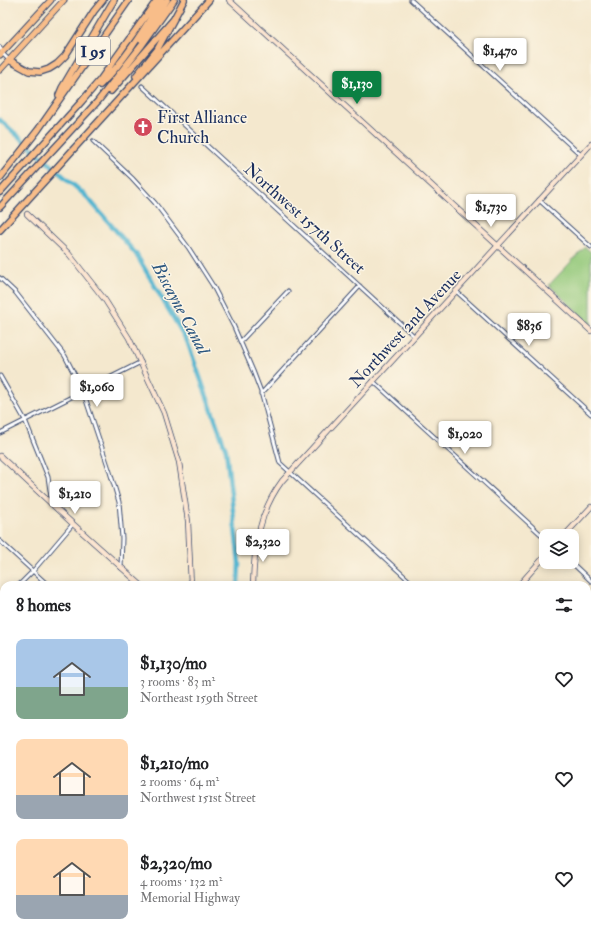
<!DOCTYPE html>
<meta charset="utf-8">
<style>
:root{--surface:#fff;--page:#f2f2f2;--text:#202124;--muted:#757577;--accent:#0b8043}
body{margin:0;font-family:"IM FELL Double Pica",serif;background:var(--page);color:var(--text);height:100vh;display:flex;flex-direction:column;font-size:15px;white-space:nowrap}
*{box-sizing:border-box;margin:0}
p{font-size:13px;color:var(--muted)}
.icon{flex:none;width:22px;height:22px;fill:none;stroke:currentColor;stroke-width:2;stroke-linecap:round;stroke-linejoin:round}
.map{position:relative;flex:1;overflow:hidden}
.drawer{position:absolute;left:0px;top:581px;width:591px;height:356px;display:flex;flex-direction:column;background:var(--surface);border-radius:12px 12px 0 0;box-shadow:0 2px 10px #0003}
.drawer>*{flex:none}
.buttons{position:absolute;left:539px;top:529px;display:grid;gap:8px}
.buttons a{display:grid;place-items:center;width:40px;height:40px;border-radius:8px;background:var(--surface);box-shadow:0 2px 10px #0003;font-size:20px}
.price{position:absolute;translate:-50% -34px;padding:0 9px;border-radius:4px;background:#fff;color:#222;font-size:13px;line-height:26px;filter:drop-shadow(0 1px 2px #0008)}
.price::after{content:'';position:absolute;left:50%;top:24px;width:12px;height:9px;margin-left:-6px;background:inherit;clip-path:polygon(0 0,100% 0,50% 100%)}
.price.active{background:var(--accent);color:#fff}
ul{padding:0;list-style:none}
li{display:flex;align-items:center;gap:12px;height:100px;padding:0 16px}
li span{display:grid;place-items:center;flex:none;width:112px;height:80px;border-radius:8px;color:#555}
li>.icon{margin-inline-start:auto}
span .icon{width:48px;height:48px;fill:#fffc;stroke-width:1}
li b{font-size:17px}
h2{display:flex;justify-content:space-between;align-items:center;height:48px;padding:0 16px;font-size:17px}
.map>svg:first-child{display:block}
</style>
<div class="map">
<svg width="591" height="937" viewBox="0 0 591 937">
<rect width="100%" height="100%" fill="#fcf5e5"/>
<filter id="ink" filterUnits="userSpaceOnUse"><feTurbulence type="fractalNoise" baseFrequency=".025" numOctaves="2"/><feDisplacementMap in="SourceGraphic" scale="8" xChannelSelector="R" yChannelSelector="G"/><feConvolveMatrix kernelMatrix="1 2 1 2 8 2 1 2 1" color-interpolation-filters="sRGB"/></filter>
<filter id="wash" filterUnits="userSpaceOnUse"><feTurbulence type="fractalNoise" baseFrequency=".012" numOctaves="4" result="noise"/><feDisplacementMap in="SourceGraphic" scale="16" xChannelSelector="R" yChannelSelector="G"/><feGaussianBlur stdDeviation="0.9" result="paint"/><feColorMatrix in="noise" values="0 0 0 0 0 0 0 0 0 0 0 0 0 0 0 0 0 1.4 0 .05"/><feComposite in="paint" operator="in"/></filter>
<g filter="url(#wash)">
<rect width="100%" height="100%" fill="#f4e8ce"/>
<path fill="#94c97b" stroke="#587c6c" d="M585,247L591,252V325L549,285Z"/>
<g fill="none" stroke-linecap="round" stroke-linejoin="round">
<path stroke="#52b5d0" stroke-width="4.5" d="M0,120L87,197L136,254L187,341L226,450L239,563L238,585"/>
</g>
</g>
<g filter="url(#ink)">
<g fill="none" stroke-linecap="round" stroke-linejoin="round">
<defs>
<path id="street" d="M411,0L581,155
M0,47L2,53L9,60
M142,86L414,336
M93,141L132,178L155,203L188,247L213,286L234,327L253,371L261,392L280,463L414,585
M539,200L591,247
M0,278L16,293L65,356L83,391L110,472L119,502L122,538L121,568
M456,291L591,414
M241,341L288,291
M0,376L25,420L48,477L52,504
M373,381L546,539
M261,394L360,286
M0,433L141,362
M0,541L48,585
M571,562L591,581
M19,585L33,571L73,524
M0,604L4,600
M0,625L4,629
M0,710L4,714
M587,743L591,747
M0,794L4,797
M0,879L4,883
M587,910L591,913
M59,933L64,937
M245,933L250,937
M429,933L433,937
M522,933L526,937
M52,937L53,933"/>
<path id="secondary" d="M229,0L591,331
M27,214L69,254L105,300L129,338L164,413L179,462L188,521L191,585
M0,456L73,524L141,585
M564,536L591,507
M253,585C254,547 259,512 282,481L591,144
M519,585L546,555
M0,782L4,777
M587,873L591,869
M119,937L120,933
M165,937L173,933
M188,937L189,933
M194,937L198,933
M528,937L532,933"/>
<path id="primary" d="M0,55L51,0
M0,70L64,0"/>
<path id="highway" d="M141,40L167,0
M9,60L29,71L40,72L49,69L57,64L65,56L94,11L103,0
M136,76L157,50L184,0
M100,85C125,61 144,29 162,0
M111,91L173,20
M59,95L62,88L114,0
M0,178L38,130L129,0
M0,192L82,101L100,80L157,0
M0,207L98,101L142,45L174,0
M0,230L209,0"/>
</defs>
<use href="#street" stroke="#3c4b6f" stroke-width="5"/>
<use href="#secondary" stroke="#3c4b6f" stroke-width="6"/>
<use href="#primary" stroke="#3c4b6f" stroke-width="7"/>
<use href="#highway" stroke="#3c4b6f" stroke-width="8"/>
<use href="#street" stroke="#fff" stroke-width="3"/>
<use href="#secondary" stroke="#fce5d0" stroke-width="4.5"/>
<use href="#primary" stroke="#f8bd89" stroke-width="5"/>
<use href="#highway" stroke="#f8bd89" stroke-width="5.5"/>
</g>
</g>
<defs>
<symbol id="church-disc" viewBox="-11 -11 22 22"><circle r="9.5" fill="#d1495b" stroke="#fcf5e5"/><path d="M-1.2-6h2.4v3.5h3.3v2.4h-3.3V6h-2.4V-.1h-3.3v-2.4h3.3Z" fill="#fff"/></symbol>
</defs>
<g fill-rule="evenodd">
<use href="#church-disc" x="132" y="116" width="22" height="22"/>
</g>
<g text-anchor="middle" stroke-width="3" stroke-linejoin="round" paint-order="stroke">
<rect fill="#fcf5e5" stroke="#5e6a86" stroke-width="1" x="76" y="37" width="34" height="28" rx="3"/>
<g font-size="16" font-weight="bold" fill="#1b2f5e">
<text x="93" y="57">I 95</text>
</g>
<g font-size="17" fill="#1b2f5e" stroke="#fcf5e5" text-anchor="start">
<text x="157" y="123">First Alliance<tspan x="157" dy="20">Church</tspan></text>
</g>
<g font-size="17" fill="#1b2f5e" stroke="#fcf5e5">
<text transform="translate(305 218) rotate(42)" y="6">Northwest 157th Street</text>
<text transform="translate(405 328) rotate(-47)" y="6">Northwest 2nd Avenue</text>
</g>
<g font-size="18" font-style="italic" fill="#2c5780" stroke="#fcf5e5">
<text transform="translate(181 308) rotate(62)" y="6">Biscayne Canal</text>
</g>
</g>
</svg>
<div class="buttons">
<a><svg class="icon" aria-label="layers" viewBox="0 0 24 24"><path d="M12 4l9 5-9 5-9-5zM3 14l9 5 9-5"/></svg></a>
</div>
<b class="price" style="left:500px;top:72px">$1,470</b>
<b class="price active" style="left:357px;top:105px">$1,130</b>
<b class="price" style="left:491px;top:228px">$1,730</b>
<b class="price" style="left:529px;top:347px">$836</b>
<b class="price" style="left:97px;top:408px">$1,060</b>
<b class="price" style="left:465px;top:455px">$1,020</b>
<b class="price" style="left:75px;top:515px">$1,210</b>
<b class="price" style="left:263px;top:563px">$2,320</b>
<section class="drawer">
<h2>8 homes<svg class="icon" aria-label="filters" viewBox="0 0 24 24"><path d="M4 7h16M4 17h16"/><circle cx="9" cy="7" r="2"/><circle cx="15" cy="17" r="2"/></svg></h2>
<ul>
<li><span style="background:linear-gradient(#a9c7e8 60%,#7fa58c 0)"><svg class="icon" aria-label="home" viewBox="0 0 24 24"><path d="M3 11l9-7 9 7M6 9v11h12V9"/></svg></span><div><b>$1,130/mo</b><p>3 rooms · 83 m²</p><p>Northeast 159th Street</p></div><svg class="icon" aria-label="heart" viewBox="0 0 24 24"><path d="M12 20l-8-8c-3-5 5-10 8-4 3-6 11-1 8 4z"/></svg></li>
<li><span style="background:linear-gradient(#ffd9b3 70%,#9aa5b1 0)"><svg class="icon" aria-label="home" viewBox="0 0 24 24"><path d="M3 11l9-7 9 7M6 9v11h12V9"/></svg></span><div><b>$1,210/mo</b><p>2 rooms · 64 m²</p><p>Northwest 151st Street</p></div><svg class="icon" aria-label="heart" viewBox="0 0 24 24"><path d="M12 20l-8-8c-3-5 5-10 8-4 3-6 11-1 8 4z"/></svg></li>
<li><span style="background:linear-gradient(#ffd9b3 70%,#9aa5b1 0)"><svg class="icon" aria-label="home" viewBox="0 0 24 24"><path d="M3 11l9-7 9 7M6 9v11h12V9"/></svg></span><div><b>$2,320/mo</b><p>4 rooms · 132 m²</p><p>Memorial Highway</p></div><svg class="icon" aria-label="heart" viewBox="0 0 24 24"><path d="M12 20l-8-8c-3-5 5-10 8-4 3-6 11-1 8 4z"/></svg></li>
</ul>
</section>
</div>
